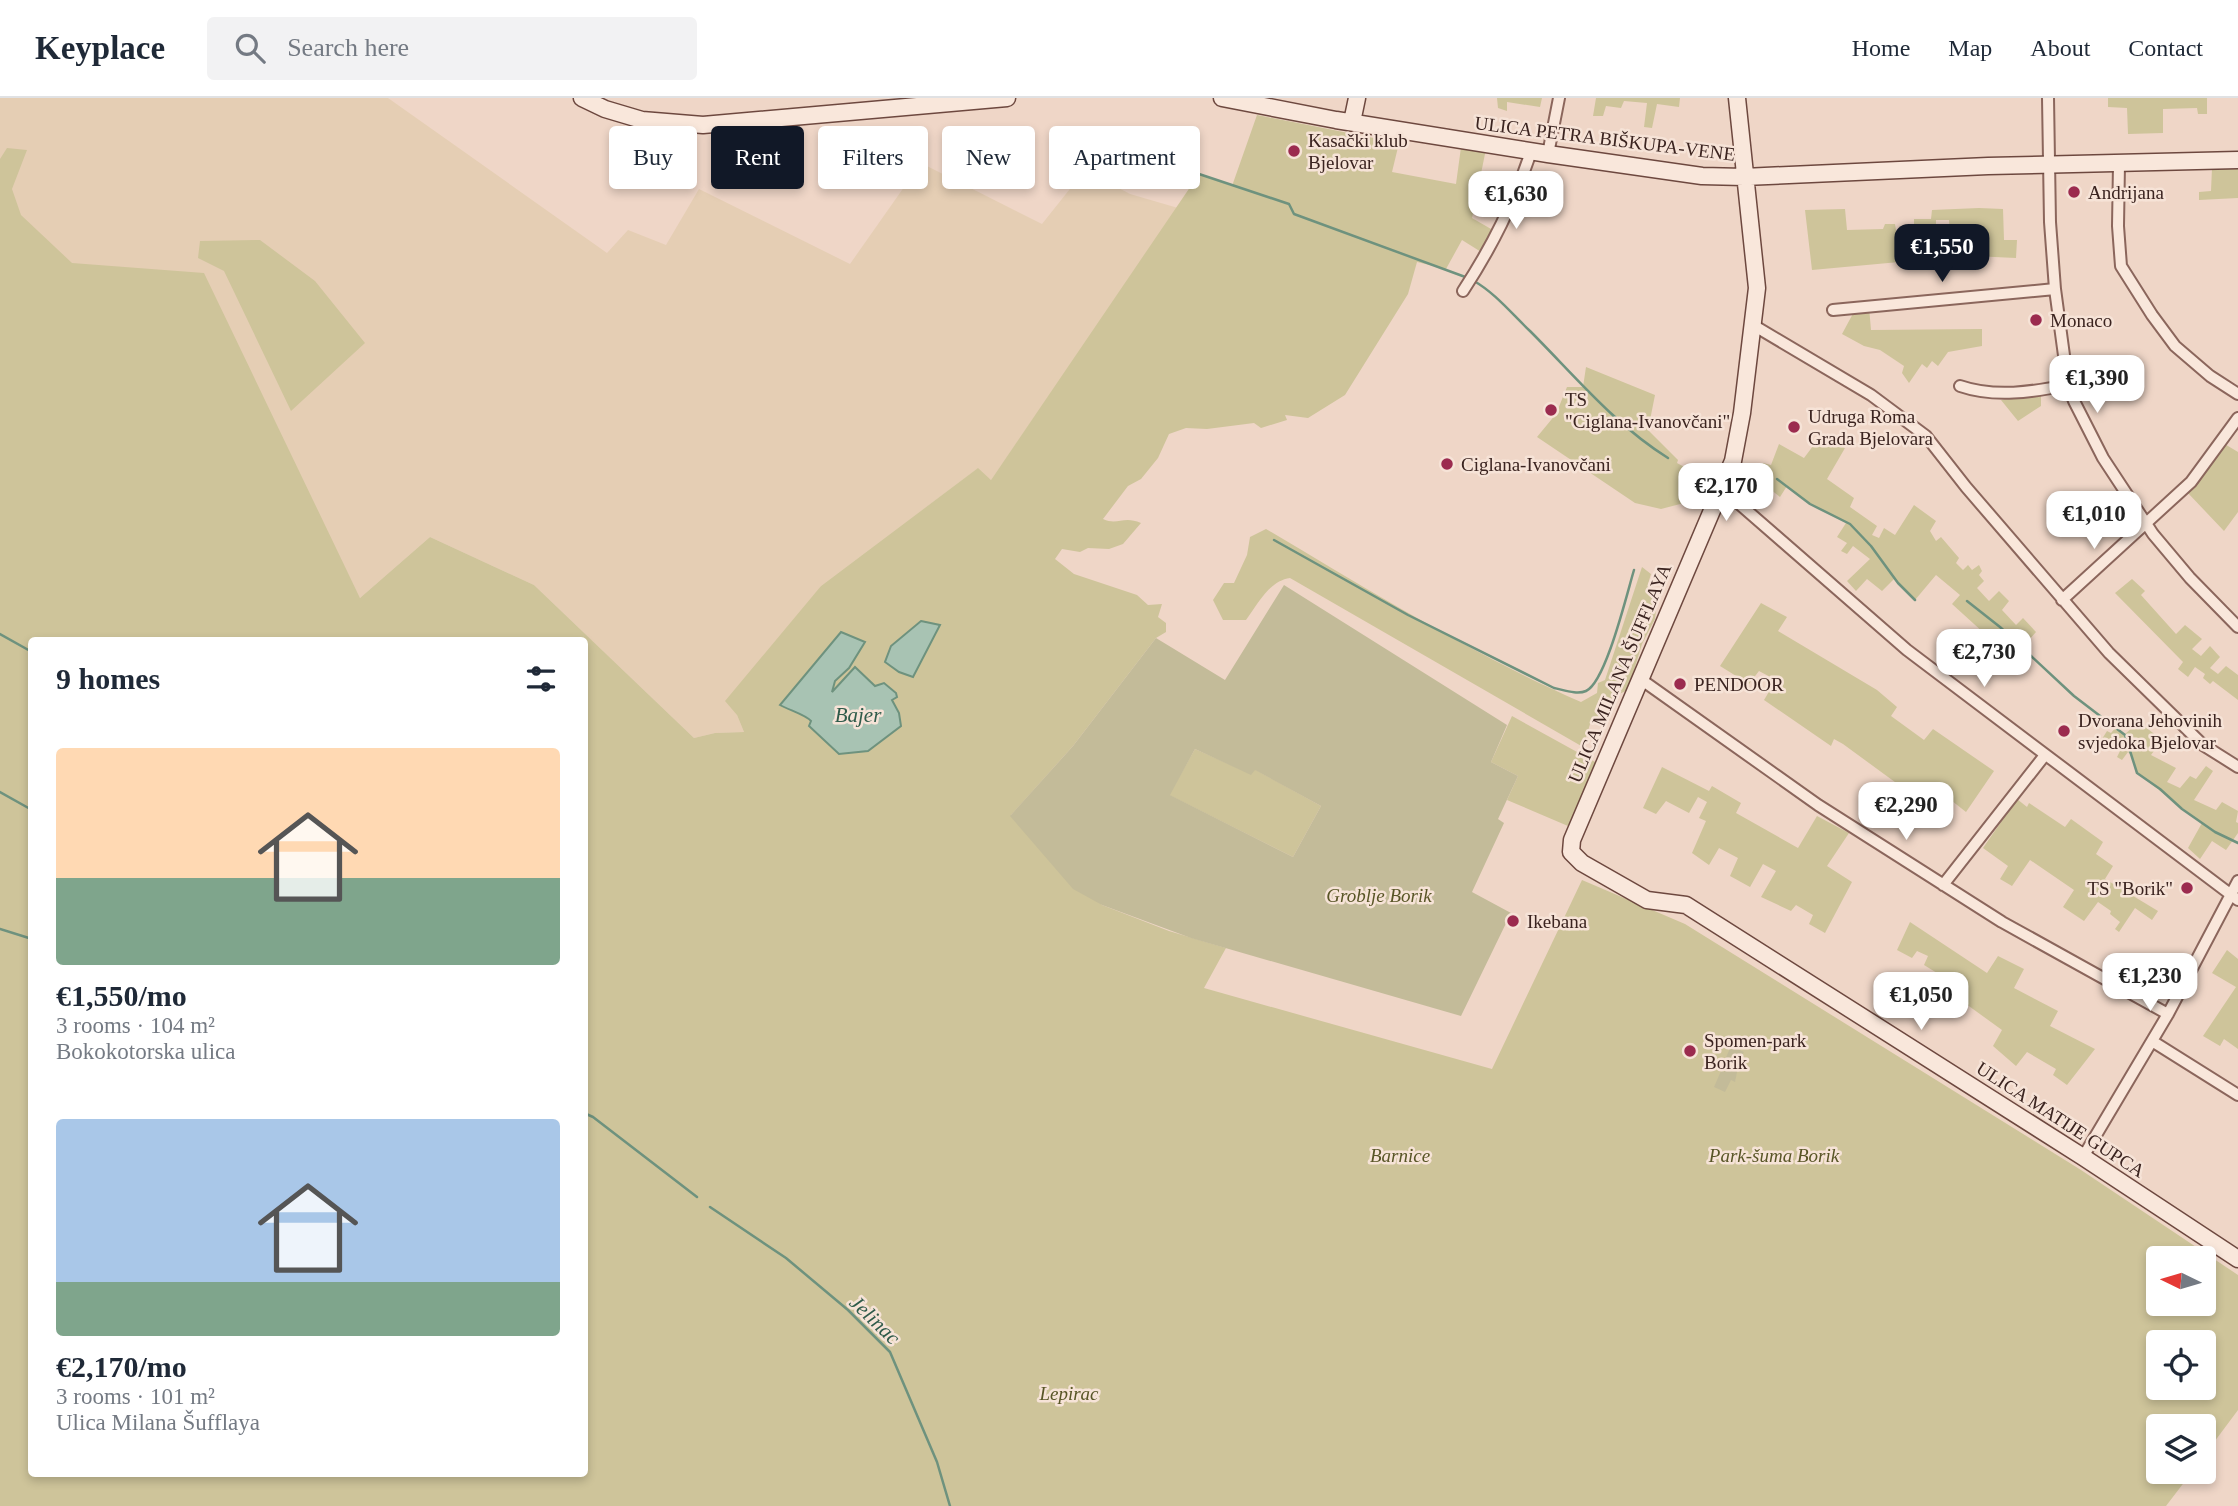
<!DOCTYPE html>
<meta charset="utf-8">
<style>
:root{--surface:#fff;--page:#f2f2f3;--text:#1f2937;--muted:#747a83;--line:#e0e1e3;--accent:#111827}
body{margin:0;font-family:Georgia,serif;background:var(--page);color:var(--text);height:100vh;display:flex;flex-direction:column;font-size:26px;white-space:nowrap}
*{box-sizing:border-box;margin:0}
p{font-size:23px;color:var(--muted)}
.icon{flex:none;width:38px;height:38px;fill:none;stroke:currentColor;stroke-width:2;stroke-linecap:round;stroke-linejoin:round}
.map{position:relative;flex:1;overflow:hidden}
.details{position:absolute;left:28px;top:539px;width:560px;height:840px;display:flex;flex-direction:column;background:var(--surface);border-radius:7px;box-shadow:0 4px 10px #0003}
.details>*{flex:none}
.banner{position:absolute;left:609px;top:28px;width:665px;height:63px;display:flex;gap:14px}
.needle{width:46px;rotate:275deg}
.tools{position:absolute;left:2146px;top:1148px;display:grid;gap:14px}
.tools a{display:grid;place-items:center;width:70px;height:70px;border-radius:7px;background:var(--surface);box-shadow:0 4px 10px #0003;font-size:35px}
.price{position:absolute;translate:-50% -60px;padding:0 16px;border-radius:14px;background:#fff;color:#222;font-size:23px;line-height:46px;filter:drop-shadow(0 2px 4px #0008)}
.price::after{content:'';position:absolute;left:50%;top:42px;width:21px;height:16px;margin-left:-10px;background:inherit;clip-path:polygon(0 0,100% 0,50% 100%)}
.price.on{background:var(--accent);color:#fff}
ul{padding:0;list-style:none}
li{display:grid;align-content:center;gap:14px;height:371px;padding:0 28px}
li span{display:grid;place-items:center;height:217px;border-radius:7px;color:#555}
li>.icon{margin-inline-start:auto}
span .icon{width:126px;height:126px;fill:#fffc;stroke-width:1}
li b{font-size:30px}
h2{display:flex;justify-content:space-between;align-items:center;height:84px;padding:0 28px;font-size:30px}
.chip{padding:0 24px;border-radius:7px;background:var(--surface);box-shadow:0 4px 10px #0003;font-size:24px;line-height:63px}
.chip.on{background:var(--accent);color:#fff}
header{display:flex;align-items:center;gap:42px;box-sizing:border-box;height:98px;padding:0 35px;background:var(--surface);border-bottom:2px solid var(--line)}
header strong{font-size:33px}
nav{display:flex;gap:38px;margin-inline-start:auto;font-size:24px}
.search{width:490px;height:63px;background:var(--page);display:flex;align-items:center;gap:18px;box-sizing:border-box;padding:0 24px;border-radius:7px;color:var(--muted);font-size:26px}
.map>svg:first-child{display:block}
</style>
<header>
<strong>Keyplace</strong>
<div class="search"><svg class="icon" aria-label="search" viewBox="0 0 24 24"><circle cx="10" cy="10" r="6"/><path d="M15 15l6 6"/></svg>Search here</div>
<nav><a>Home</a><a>Map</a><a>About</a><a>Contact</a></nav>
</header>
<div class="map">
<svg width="2238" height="1408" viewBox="0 0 2238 1408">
<rect width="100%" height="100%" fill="#efd6c7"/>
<path fill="#e5ceb4" d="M0,0H388L607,155L628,132L666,147L699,91L850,166L921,65L1042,126L1085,72L1130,96L1178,110L991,382L977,371L821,488L737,617L744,634L715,635L694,640L534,487L430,439L360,500L333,446L0,159Z"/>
<path fill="#cec49a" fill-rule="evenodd" d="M1497,0H1542L1540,9L1507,4V13L1498,10Z
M1596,0H1680L1679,9L1657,6L1652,30L1644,29L1647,5L1624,3L1621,10L1606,8L1603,18H1593Z
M2108,0H2207V16H2198L2197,10L2163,11V35L2128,36L2127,10L2108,9Z
M1257,17L1399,45L1392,74L1456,86L1462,42L1487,46L1472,120L1498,135L1486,157L1462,142L1446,171L1417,164L1408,196L1345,297L1308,320L1285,317L1287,322L1261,330L1254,325L1207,331L1186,330L1169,336L1158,360L1141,381L1128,388L1103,421C1118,428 1123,417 1141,425L1123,446L1109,451L1088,450L1080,454L1062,451L1055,461L1074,476L1137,497L1148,507L1162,506L1158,519L1166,525V534L1156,540L1073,648L1011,717L1102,807L1169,833L1226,850L1204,890L1492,971L1582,782L1685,826L2081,1072L2238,1177V1312L2203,1359V1328H2158V1374H2192L2166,1408H0V61L7,50L27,52L12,91L21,117L72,165L204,175L360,500L430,439L534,487L694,640L715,635L744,634L737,617L725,603L821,488L978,370L991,382L1199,76L1232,88ZM32,542H584V1376H32ZM2158,1160H2203V1206H2158ZM2158,1244H2203V1290H2158Z
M2212,70H2238V100L2199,102V94L2211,93Z
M1979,110L2003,111L2004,142H2017L2016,160L1951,157L1949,122H1936V145H1921V162L1812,172L1805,112L1845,111L1847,132L1883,131L1885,126H1895L1897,138L1914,137V121H1931L1932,112Z
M260,142L315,183L365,245L291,313L224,173L198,160L200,143Z
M1869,209L1871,232L1982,231V248L1948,254L1938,268L1932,263L1927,270L1922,266L1909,285L1902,275L1904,268L1880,252L1864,248L1842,236L1856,210Z
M1586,269L1655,297L1648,332L1678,362L1677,365L1688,371L1684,405L1661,411L1635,405L1537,339L1556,316L1567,289H1583Z
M2041,298V308L2018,323L2001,302Z
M1822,336L1845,350L1827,381L1854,400L1850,409L1877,428L1872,437L1879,440L1884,430L1895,437L1914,407L1936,423L1930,433L1936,443L1941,439L1959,460L1956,465L1963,472L1968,467L1972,472L1979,467L1982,473L1979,477L1984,483L1977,490L1989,503L1999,493L2009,503L2002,512L2016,527L2023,520L2036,534L2022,550L2032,559L2022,573L1997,548L1986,558L1975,547L1985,536L1952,506L1960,497L1936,477L1915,502L1894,481L1882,493L1867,481L1856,493L1847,483L1870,461L1853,448L1847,456L1841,453L1847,445L1837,439L1846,425L1810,406L1787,388L1780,399L1765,387L1771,379L1760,369L1763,365L1771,367L1779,346L1804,360Z
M2223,345L2238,354V414L2224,433L2187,394Z
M1266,431C1369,492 1471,556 1581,604L1597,595L1598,585L1605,582L1642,469L1651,476L1648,486L1658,493L1655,521L1642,546L1628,592L1617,597L1611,611L1609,623H1591L1583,649L1290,480C1269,483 1258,506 1246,522H1223L1213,502L1224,485H1234L1247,457L1250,439Z
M2132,481L2145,493L2141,497L2176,536L2185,527L2202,541L2192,551L2201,558L2210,548L2220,559L2210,570L2218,576L2226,568L2238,577V602L2213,583L2210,586L2203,580L2205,576L2195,569L2188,579L2178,571L2183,564L2115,495Z
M1761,505L1787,519L1778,533L1877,592L1897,609L1891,618L1924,642L1933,631L1994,673L1966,714L1942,695L1923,721L1893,698L1899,687L1843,646L1834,641L1831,648L1764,602L1776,582L1759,573L1749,586L1720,568Z
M1512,618L1597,665L1568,728L1507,702L1518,678L1491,664Z
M2139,624L2162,642L2151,657L2176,670L2167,684L2180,690L2190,678L2196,681L2206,668L2213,673L2194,702L2216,712L2222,704L2238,713L2236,724L2238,725V735L2226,752L2212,743L2200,761L2188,750L2202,725L2137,675L2132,658L2128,654L2122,662L2117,659L2120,653L2102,641L2107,633L2111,635L2116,629L2125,636Z
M1195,651L1251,676L1254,671L1321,708L1293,759L1169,697Z
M1662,669L1709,693L1712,688L1741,705L1736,715L1798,750L1817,718L1849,735L1827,768L1852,784L1825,835L1809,826L1813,817L1796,807L1791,813L1761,799L1776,773L1763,766L1750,789L1730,778L1738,760L1719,750L1709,767L1692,755L1706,723L1699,720L1707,704L1698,699L1689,715L1666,703L1656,716L1643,710Z
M2017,701L2027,709L2029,705L2065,729L2071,721L2103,744L2096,756L2113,768L2105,781L2158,813L2152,822L2135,810L2119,834L2115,831L2120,824L2110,816L2111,813L2098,804L2084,823L2063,809L2074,792L2030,762L2012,788L2000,781L2008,768L1983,750Z
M1910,824L1987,875L1998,858L2024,871L2014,890L2058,913L2050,928L2095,951L2067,987L2053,977L2056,971L2027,954L2016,968L1993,948L2002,932L1955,898L1949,908L1945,904L1948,896L1932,886L1937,875L1924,867L1928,858L1917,853L1912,860L1897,852Z
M2227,852L2238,861V951L2224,941L2220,948L2203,938L2236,889L2212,875Z"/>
<path fill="#c3bb99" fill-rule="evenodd" d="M1284,487L1507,627L1491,664L1518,678L1498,721L1504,725L1472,794L1511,815L1461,918L1191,840L1102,807L1073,791L1010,718L1073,648L1156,540L1225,582ZM1195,651L1251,677L1255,672L1321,708L1293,759L1170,697Z
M1731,948L1744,954L1739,963L1744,965L1737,974L1735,984L1731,982L1725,994L1714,989L1721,973L1724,974L1727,966L1724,964Z"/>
<path fill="#a8c3b3" stroke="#6e927e" stroke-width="2" d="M921,523L940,527L913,579L899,574L885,564L891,548Z
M841,534L865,544L849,570L835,583L832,594L855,569L875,588L884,585L896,595L897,599L892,602L899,615L901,628L868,653L839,656L809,628L811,623C806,617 789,612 780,607Z"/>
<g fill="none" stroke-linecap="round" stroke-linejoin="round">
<path stroke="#6e927e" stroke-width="2.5" d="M1199,76L1289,106L1294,116L1468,180
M1474,183C1495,195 1512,216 1530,233C1574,277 1615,327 1668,360
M1777,381L1810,406L1850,426L1871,448L1898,485L1915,502
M1274,442L1408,517L1554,590C1564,592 1577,597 1586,593C1606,584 1627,495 1634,472
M1967,503L2000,529L2074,598L2125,637L2137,675L2160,691L2182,711L2215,734L2238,745
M0,536L32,554
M0,694L32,712
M0,831L32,841
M584,1015L593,1019L697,1099
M710,1109L786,1160L848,1212L890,1254L937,1364L950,1408"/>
<defs>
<path id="street" d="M2048,0L2050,124L2055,191L2068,287L2074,303L2103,360L2153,436L2190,480L2238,529
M1548,56L1559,0
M2119,66L2118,128L2121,168L2152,217L2175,248L2210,278L2238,296
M1463,193C1493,147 1513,106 1531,54
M1833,212L2055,191
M1753,227L1871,297L1926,338L1966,389L2109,555L2203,647L2238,669
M1960,288C1995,300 2032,294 2068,287
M1721,390L1907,552L2238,802
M2062,502L2191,384L2238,320
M1639,580L1818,707L2002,824L2168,916
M1943,787L2045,657
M2152,943L2238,997
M2083,1059L2168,916L2238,783"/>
<path id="secondary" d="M582,0L605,11L642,22L703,27L1007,0
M1222,0L1336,22L1548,56L1702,78L1744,79L1988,68L2238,62
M1737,0L1757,190L1742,315L1733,363L1572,742L1571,754L1582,765L1647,802L1686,807L2083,1059L2238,1161
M1352,24L1357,0"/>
</defs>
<use href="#street" stroke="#8b665c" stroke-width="14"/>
<use href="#secondary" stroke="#6d483f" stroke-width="19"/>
<use href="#street" stroke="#f9e7db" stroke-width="10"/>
<use href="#secondary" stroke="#f9e7db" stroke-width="16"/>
</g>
<g fill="#9b2b4f" stroke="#f6e3d7" stroke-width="2.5">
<circle cx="1294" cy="53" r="7"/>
<circle cx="2074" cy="94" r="7"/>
<circle cx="2036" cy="222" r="7"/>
<circle cx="1551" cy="312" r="7"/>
<circle cx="1794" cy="329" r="7"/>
<circle cx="1447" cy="366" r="7"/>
<circle cx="1680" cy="586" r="7"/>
<circle cx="2064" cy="633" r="7"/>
<circle cx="2187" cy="790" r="7"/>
<circle cx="1513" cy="823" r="7"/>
<circle cx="1690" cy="953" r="7"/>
</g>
<g text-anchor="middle" stroke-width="5" stroke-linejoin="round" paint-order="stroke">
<g font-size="19" fill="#3b2420" stroke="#f6e3d7">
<text transform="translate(1605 40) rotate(7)" y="7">ULICA PETRA BIŠKUPA-VENE</text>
<text transform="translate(1619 575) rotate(-67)" y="7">ULICA MILANA ŠUFFLAYA</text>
<text transform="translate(2061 1021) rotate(33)" y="7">ULICA MATIJE GUPCA</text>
</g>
<g font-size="19" fill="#3b2420" stroke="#f6e3d7" text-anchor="start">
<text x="1308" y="49">Kasački klub<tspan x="1308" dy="22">Bjelovar</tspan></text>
<text x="2088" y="101">Andrijana</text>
<text x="2050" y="229">Monaco</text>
<text x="1565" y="308">TS<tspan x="1565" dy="22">"Ciglana-Ivanovčani"</tspan></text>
<text x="1808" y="325">Udruga Roma<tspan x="1808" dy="22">Grada Bjelovara</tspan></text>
<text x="1461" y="373">Ciglana-Ivanovčani</text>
<text x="1694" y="593">PENDOOR</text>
<text x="2078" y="629">Dvorana Jehovinih<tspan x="2078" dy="22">svjedoka Bjelovar</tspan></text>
<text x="2173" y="797" text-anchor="end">TS "Borik"</text>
<text x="1527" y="830">Ikebana</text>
<text x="1704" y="949">Spomen-park<tspan x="1704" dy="22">Borik</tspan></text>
</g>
<g font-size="19" font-style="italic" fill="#585526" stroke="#f6e3d7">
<text x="1379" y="804">Groblje Borik</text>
<text x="1400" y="1064">Barnice</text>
<text x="1774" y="1064">Park-šuma Borik</text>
<text x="1069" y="1302">Lepirac</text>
</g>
<g font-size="21" font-style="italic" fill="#2f5b4a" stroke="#f6e3d7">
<text x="858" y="624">Bajer</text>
<text transform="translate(875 1222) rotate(44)" y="7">Jelinac</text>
</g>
</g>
</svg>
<div class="tools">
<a><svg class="needle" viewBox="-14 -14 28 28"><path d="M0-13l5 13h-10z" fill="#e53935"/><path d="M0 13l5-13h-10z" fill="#747a83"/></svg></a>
<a><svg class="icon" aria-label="locate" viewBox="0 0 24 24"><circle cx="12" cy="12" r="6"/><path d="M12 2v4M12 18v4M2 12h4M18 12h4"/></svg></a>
<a><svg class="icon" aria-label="layers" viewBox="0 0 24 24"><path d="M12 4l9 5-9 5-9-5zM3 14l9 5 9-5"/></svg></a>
</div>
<b class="price" style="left:1516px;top:133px">€1,630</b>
<b class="price on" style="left:1942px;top:186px">€1,550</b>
<b class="price" style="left:2097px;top:317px">€1,390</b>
<b class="price" style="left:1726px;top:425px">€2,170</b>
<b class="price" style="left:2094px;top:453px">€1,010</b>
<b class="price" style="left:1984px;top:591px">€2,730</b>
<b class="price" style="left:1906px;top:744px">€2,290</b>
<b class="price" style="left:2150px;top:915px">€1,230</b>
<b class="price" style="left:1921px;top:934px">€1,050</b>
<div class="banner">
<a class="chip">Buy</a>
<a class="chip on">Rent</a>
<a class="chip">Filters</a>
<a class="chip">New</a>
<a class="chip">Apartment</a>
</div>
<section class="details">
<h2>9 homes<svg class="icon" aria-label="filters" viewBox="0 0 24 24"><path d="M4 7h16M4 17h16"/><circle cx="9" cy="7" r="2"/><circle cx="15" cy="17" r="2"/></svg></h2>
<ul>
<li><span style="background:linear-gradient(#ffd9b3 60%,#7fa58c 0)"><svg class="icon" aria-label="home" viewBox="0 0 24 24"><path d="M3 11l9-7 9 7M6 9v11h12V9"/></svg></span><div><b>€1,550/mo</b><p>3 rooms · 104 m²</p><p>Bokokotorska ulica</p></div></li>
<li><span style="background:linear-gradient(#a9c7e8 75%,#7fa58c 0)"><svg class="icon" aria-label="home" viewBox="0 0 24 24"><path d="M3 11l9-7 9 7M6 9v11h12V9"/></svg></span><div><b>€2,170/mo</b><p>3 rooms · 101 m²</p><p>Ulica Milana Šufflaya</p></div></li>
</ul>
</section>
</div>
